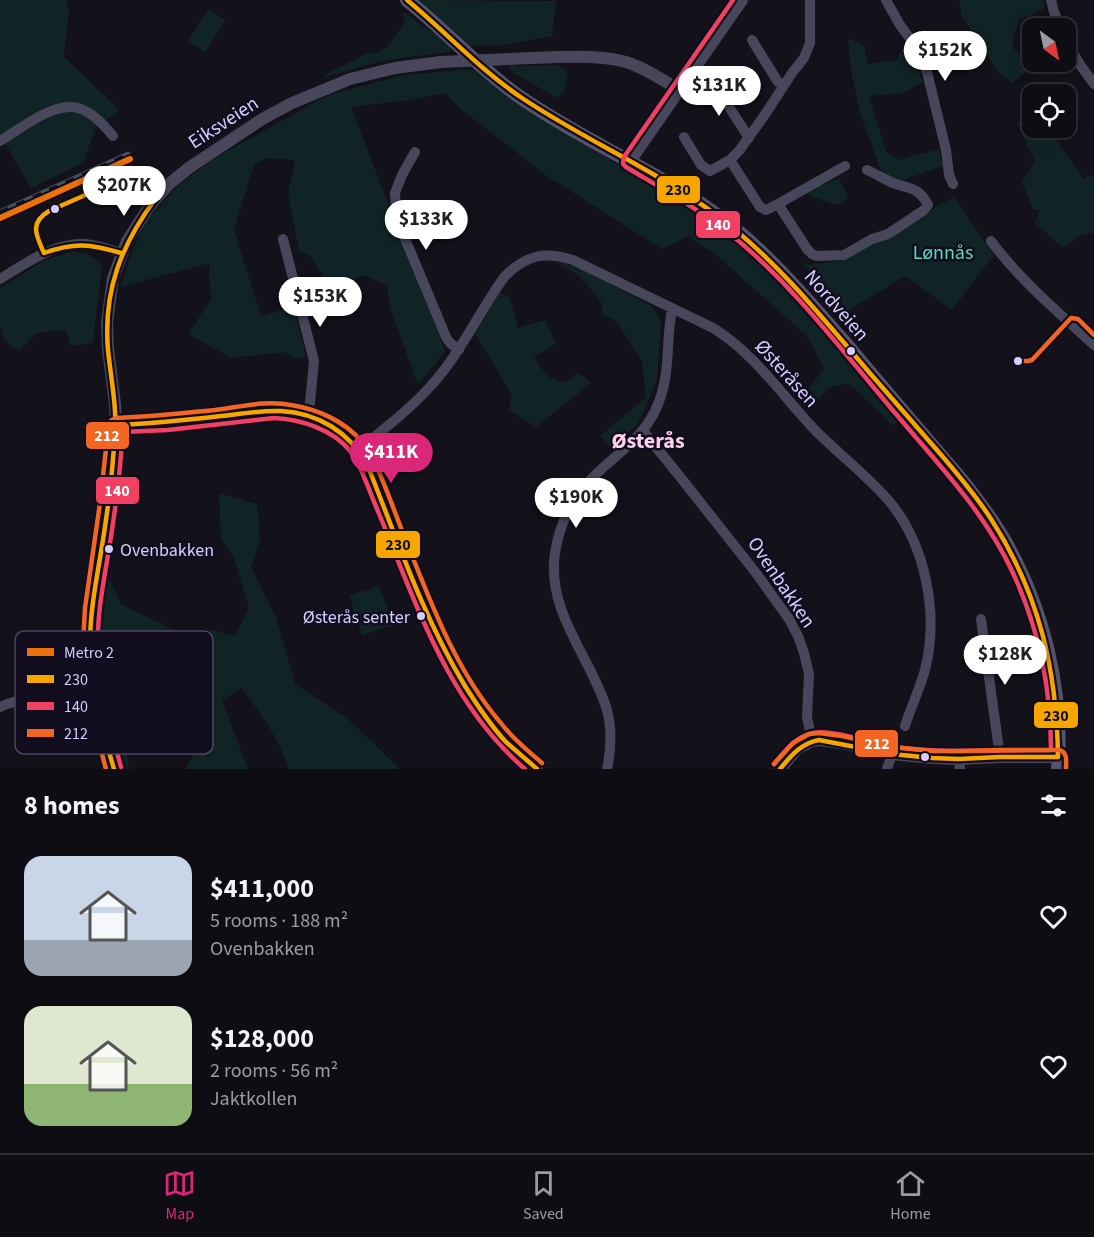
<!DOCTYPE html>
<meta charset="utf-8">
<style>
:root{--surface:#0e0d14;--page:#1c1b22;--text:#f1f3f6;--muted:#9b9ca0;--line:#2e2d34;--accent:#db2777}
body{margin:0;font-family:"Source Sans 3",sans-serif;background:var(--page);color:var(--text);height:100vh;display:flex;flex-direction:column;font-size:22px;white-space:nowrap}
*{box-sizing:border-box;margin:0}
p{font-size:20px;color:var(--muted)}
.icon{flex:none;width:33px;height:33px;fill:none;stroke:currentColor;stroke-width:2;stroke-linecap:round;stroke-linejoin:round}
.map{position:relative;height:769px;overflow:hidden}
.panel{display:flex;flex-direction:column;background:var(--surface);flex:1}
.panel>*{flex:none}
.needle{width:39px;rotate:147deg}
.fabs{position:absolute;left:1022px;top:18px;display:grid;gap:12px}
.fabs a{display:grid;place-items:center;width:54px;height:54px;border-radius:12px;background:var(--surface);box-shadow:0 3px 15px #0003,0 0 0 2px var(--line);font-size:30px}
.price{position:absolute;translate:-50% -51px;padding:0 14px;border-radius:21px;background:#fff;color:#222;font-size:20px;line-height:39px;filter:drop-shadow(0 2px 3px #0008)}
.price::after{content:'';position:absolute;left:50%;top:36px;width:18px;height:14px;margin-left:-9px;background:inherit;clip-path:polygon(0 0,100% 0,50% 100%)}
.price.on{background:var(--accent);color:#fff}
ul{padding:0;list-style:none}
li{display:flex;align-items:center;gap:18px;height:150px;padding:0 24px}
li span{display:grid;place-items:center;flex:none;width:168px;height:120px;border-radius:18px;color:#555}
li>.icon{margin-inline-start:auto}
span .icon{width:72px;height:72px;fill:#fffc;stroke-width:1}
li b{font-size:26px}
h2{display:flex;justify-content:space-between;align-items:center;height:72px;padding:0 24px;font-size:26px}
.tab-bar{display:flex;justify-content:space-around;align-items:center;height:84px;border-top:2px solid var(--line);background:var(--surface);font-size:16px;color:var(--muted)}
.tab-bar a{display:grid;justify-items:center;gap:3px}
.tab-bar .on{color:var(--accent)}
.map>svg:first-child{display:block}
</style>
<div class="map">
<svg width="1094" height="769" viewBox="0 0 1094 769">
<rect width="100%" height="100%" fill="#13111a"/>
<path fill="#112425" d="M0,0H66L69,9L64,57L120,110L96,127L83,163L31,188L0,134Z
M416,0L556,1L552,36L503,45L470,46L431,11Z
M959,0H1043L1045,8L1020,20L1012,38L1015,51L1036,63L1013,83L997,71L962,16Z
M208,9L226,20L205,52L188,41Z
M405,13L450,45L451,52L385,60L325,77L326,74L366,54L377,53L381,49H386L405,21L403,15Z
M848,38L864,45L868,64L897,60L906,42L923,82L903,93L869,96L886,152L898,160L939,149L943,166L901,181L882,174L860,112L851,70Z
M557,65L568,72L564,92L557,98L512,72L509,66Z
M474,69L518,104L696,212L730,238L774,277L900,421L893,426L849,383L830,387L812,407L802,397L824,369L808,337L715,254L688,236L662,249L547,176L463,111L445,93L410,100L351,107L445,351L418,385L390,308L387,286L364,275L332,289L309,255L299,251L288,194L295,160L267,158L254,164L234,230L261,316L294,306L306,357L295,359L284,352L231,358L188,334L212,298L209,279L210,263L120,287L132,252L146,222L176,187L215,158L328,95L403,75Z
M1029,118L1032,120V128H1045L1049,130L1084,179L1094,174V234L1093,233L1080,235L1063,248L1035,223L1040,210L1033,209L1022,182L1035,162L1017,123Z
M839,178L848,198L837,205L810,196L806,192Z
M954,197L994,255L952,310L905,276L846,312L803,265L841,261Z
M70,252L86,253L102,264L93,343L70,346L66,330L36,333L19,352L4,340L0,326V288L41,262Z
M555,261L582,269L652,306L661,321L657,380L638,424L610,447L600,436L646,397L642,361L617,322L603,315L601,301L578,275Z
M500,292L510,298L518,328L545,320L556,344L534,357L547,376L564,383L579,373L591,383L536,427L509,410L512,395L475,333Z
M219,493L257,504L260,540L251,567L276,617L295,684L347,718L400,769H288C280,738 260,714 242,688L222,700L248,769H186L199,742L168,697L184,704L189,687L143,667L119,702L129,769H127L105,710L99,686L97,630L105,570L121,604L194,640L211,630L235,636L249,608L234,558L221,539Z
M379,586L394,625L362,635L349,595Z"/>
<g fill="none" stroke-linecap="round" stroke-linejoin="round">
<path stroke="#48465b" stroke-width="10" d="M886,0L900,25L914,44L927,72L946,150L949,175L953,184
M1051,0L1054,12L1061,28
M1065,39L1081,66L1094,84
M752,40L778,82L783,85
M713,82L749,138
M684,137L701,165L710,171L730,160L739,151L764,116L792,73L804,58L810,43V0
M0,141C20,129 48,106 72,107C89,108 103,124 113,136
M415,152L402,175L395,193L396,210L401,229L446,337L450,343L459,350
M730,160L760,207L766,210L778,204L807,249L812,254L817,256L844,255L872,239L888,234L924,210L928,205C919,187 910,189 893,183C884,179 876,174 867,170
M778,204L845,166
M283,239L314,361L310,403L305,416
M991,241C1020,280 1058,312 1094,345
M0,279C25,264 54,242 85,244C97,245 109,249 121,253
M643,431L685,483L756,573L789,619L798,636L804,653L809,674L807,717L812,741
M359,449C388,426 418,403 441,374C466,343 482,307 505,276C527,255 544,251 573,260L713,328C755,354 780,393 813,428C837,453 866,474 889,501C926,545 939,614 925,670C920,688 911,707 905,726
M981,619L1000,757
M0,707C31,692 64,705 96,698
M959,759L960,769
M607,769C611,750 612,729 607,710C591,657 546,612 555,553C559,525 573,496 593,477C615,455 641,440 655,411C672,376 665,345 672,309
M887,769L892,754"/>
<path stroke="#48465b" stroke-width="12" d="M510,59C544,58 595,53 626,62C645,68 663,80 679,90
M630,161L742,0
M116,425C148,425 180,421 212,417C235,415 258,410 281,411C316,413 352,432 367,464C409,562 448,704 537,769
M114,769L96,698L91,669L90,642L93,604L102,541L116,425L115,404L108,349L107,323L113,278L127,241L149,207L169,184L190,167L264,118L292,103L350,79L395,68L441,62
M780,769L797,749L812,741L819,740L840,743L892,754L932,758L959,759L1000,757H1058"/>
<path stroke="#55526d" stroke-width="14" d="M407,0C446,31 480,69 520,97C593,148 679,179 747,239C785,273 818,312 852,351C888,394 924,436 961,479C977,499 993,520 1006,543C1044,611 1063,691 1058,769"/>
<defs>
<path id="rail" d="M0,212L128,154"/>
</defs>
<use href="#rail" stroke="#415262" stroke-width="5"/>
<use href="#rail" stroke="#110d1e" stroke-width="3" stroke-dasharray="9" stroke-linecap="butt"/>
<path stroke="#48465b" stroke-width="12" d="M441,62L510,59"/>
<defs>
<path id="bus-1" d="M407,0C446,32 480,70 522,98C586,141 658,171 719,217C776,260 821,316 868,371C893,400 918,428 943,457C960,477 977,497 991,519C1039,593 1057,670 1058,757H1000L959,759L932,758L892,754L819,740C801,743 791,756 780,769
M116,425C151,424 186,420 221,416C241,414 261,410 281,411C318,413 349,432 367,464C397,539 423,617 465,686C477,705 490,725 506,742C516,751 527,760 537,769
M114,769C102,728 90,687 90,644C90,615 95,587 100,558C107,518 112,477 115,436C117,407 111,379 108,350C103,291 121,245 156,198L131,180L124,178L49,211C29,223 36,235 44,253C75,242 90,244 121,253"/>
<path id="bus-2" d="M733,0L624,157L623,164L626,167C661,188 697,208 729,233C795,286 846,356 901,420C942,468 987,516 1013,573C1039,629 1051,688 1051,750C998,750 946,754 894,747C872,744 833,729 813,733C795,737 785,751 774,764
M121,767C110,727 99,687 98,646C97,615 103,585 108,555C115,514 120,473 123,432L168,430L274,418C301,419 334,430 351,452C359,463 364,477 369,489C375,505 382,520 388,536C422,620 454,708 525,769"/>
<path id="bus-3" d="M1018,361H1028L1032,360L1071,318L1078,319L1094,335
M774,764L793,743L809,734L819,733L842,736L893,747L933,751H959L1000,750H1059C1068,752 1066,761 1066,769
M106,769L94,724L87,692L83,643L85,608L100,503L109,422L115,418C148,417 182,413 215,410C240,407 266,400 291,405C317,409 345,421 362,442C379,464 392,506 403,533C429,598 454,668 500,722C512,738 527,750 542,763"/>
</defs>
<use href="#bus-1" stroke="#110d1e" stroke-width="9"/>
<use href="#bus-2" stroke="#110d1e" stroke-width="9"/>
<use href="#bus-3" stroke="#110d1e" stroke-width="9"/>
<use href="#bus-1" stroke="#f7a600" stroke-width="4.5"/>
<use href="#bus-2" stroke="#f24062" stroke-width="4.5"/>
<use href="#bus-3" stroke="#f26522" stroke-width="4.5"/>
<defs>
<path id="metro-1" d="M0,218L130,159"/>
</defs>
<use href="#metro-1" stroke="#110d1e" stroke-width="10"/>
<use href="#metro-1" stroke="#ec700c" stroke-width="6"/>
</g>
<g fill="#d5cdfc" stroke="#110d1e" stroke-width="2">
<circle cx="55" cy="209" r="5"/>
<circle cx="851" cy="351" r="5"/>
<circle cx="1018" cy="361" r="5"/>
<circle cx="109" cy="549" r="5"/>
<circle cx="421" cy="616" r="5"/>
<circle cx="925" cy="757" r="5"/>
</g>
<g text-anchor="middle" stroke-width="5" stroke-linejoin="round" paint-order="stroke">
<g font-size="18" fill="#d5cdfc" stroke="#110d1e" text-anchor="start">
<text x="120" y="556">Ovenbakken</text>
<text x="410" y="623" text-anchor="end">Østerås senter</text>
</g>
<g font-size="20" fill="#d5cdfc" stroke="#110d1e">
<text transform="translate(223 122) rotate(-33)" y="7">Eiksveien</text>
<text transform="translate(837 305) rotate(49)" y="7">Nordveien</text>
<text transform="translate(787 373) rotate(48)" y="7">Østeråsen</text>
<text transform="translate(782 582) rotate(56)" y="7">Ovenbakken</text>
</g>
<g font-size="20" fill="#5fd6be" stroke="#110d1e">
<text x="943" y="259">Lønnås</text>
</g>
<g font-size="22" font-weight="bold" fill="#fccfea" stroke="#110d1e">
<text x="648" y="448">Østerås</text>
</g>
</g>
<rect x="15" y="631" width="198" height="123" rx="9" fill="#110d1e" stroke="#4c4761" stroke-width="1.5"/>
<rect x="27" y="648" width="27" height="8" fill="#ec700c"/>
<rect x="27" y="675" width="27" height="8" fill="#f7a600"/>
<rect x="27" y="702" width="27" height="8" fill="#f24062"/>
<rect x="27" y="729" width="27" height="8" fill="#f26522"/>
<g font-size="16" fill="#d5cdfc">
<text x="64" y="658">Metro 2</text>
<text x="64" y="685">230</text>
<text x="64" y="712">140</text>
<text x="64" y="739">212</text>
</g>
<g stroke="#110d1e" stroke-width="2">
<rect x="656" y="175" width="45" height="29" rx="6" fill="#f7a600"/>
<rect x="695" y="210" width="46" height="29" rx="6" fill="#f24062"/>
<rect x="85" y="421" width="45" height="29" rx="6" fill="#f26522"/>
<rect x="95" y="476" width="45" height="29" rx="6" fill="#f24062"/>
<rect x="375" y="530" width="46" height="29" rx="6" fill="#f7a600"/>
<rect x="1033" y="701" width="46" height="28" rx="6" fill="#f7a600"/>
<rect x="854" y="729" width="45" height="29" rx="6" fill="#f26522"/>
</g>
<g font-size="16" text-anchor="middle" font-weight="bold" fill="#fff">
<text x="718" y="230">140</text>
<text x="107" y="441">212</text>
<text x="117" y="496">140</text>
<text x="877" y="749">212</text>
</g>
<g font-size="16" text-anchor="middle" font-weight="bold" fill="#111">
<text x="678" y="195">230</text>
<text x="398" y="550">230</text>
<text x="1056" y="721">230</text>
</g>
</svg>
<div class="fabs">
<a><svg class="needle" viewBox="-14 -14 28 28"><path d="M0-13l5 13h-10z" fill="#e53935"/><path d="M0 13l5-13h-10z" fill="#9b9ca0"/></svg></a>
<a><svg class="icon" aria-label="locate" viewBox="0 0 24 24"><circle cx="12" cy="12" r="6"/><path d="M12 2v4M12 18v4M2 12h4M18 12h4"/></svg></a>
</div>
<b class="price" style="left:945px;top:82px">$152K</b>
<b class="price" style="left:719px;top:117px">$131K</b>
<b class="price" style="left:124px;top:217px">$207K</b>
<b class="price" style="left:426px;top:251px">$133K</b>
<b class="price" style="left:320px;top:328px">$153K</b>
<b class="price on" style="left:391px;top:484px">$411K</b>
<b class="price" style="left:576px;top:529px">$190K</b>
<b class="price" style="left:1005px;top:686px">$128K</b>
</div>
<section class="panel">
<h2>8 homes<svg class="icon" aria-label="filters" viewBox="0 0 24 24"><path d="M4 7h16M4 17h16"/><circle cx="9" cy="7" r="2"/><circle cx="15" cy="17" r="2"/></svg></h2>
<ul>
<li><span style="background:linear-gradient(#c9d6e8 70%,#9aa5b1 0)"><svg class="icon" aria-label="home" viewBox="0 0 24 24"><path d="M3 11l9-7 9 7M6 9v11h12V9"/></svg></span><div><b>$411,000</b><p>5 rooms · 188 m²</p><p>Ovenbakken</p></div><svg class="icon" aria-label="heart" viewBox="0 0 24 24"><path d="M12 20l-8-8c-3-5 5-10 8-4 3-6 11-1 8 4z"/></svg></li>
<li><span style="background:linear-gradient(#dfe7d0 65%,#8fb573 0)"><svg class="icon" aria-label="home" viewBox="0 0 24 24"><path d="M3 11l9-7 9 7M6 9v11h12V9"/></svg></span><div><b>$128,000</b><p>2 rooms · 56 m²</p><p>Jaktkollen</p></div><svg class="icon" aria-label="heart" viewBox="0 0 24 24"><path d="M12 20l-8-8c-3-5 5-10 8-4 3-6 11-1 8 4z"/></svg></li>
</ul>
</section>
<nav class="tab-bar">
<a class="on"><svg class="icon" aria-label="map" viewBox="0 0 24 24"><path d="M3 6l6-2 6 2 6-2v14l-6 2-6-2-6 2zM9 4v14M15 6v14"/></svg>Map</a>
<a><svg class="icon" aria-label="saved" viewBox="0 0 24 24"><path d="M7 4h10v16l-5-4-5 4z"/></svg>Saved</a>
<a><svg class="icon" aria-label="home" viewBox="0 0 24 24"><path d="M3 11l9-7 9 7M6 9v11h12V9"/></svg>Home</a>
</nav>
